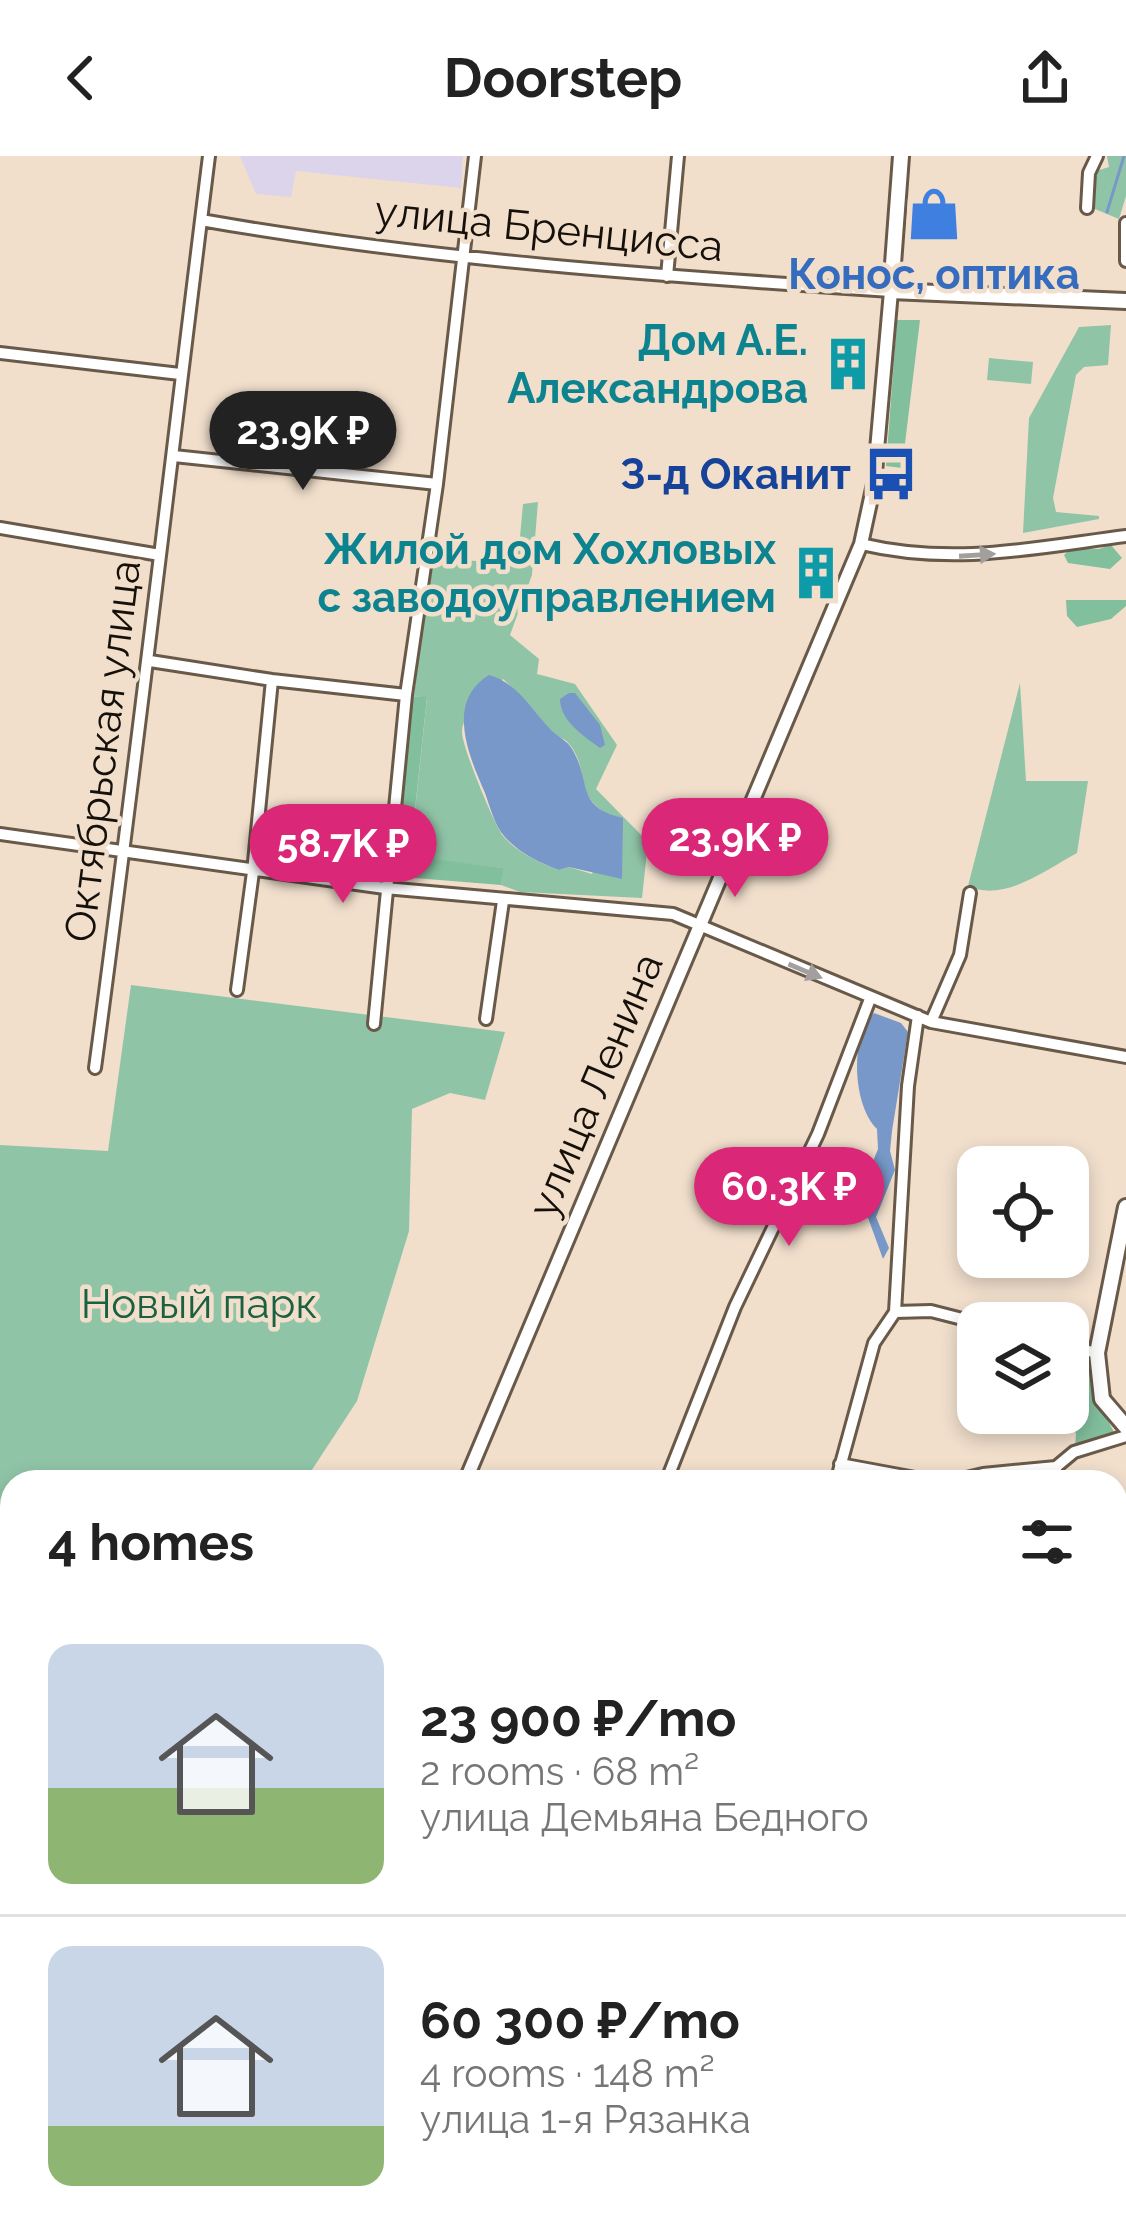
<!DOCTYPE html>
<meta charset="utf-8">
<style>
:root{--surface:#fff;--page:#f2f2f2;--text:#222;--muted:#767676;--line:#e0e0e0;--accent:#db2777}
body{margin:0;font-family:Raleway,sans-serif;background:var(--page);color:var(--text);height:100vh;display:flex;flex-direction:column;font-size:45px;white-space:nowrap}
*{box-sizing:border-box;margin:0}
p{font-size:39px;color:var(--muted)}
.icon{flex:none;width:66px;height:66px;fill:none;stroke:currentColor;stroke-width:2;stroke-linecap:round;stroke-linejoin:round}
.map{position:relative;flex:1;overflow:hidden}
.drawer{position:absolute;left:0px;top:1314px;width:1128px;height:771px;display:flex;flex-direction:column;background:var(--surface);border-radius:36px 36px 0 0;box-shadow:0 6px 18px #0003}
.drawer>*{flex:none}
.tools{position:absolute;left:957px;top:990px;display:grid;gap:24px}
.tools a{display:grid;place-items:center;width:132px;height:132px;border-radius:24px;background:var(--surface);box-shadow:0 6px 18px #0003;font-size:60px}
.price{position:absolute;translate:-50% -102px;padding:0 27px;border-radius:42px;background:var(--accent);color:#fff;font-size:39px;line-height:78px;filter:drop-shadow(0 3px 6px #0008)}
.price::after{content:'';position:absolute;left:50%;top:72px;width:36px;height:27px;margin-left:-18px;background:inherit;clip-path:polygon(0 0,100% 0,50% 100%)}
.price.current{background:#222;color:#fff}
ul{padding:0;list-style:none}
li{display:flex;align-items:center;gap:36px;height:300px;padding:0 48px}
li+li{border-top:3px solid var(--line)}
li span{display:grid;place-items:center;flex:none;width:336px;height:240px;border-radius:24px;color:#555}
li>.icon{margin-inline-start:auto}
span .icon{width:144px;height:144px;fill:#fffc;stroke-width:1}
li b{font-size:51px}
h2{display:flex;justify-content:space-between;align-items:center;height:144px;padding:0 48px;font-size:51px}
header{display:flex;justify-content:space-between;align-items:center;height:156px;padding:0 48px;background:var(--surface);font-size:54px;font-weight:700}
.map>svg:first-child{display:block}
</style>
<header><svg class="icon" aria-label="back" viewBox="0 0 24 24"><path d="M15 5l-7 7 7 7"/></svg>Doorstep<svg class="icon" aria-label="share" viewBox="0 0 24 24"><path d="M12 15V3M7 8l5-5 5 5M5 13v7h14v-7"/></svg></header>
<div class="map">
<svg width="1126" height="2083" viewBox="0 0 1126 2083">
<rect width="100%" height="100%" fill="#f1dfcc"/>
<path fill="#dcd4ea" d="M240,0H463L461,32L296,15L291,41L256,38Z"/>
<path fill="#90c4a7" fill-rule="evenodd" d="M1107,0H1126V40L1119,63L1095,53L1093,16L1109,11Z
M1111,169L1108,209L1084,211L1076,219L1053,342L1056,356L1099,360V363L1023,377L1029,262L1079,171Z
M989,202L1033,206L1031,228L987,224Z
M538,346L532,419L510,479L539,503L537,518L575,528L617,589L596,633L648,686L642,742L520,736L501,729L502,712L410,701L427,542L414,540L431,403L503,406L519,392L523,348ZM503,523C522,539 535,562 555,578C563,585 564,581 570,589C591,616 572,640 611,660L592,718L569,711L559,714C538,706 518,697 503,680C495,670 461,589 462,575C463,556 491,535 503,523Z
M1020,527L1026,625H1088L1077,697C1047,713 1004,747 968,730Z
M131,829L505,876L485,944L450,937L412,953L409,1075L357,1245L304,1326H12V1886L0,1883V989L108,995Z"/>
<path fill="#82bf9d" d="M897,164H920L902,312L886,310Z
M1111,389L1122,402L1110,413L1068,407L1064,399L1071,392L1099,393Z
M1066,444H1126V450L1111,463L1077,471L1067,460Z
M410,540L427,541L410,700L503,712L501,729L390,720Z
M1081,1201L1090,1210L1099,1248L1114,1276L1075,1292L1076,1277L1068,1270L1073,1230H1078L1080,1223L1075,1215L1085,1214Z"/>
<path fill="#7798c8" d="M489,519C518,527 531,554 551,574C559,582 567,584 572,593C592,625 574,651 623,662L622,723L569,711L559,714C538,706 519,697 504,680C495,670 490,651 485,637C469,600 445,546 489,519Z
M569,537H575L600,569L605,589L600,592C584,580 560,565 560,543Z
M874,857L901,867L908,876L892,975L890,995L895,1014L876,1061L889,1092L883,1103L867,1059C873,1042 879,1027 871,1010L878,993L877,973C853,950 849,881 874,857Z"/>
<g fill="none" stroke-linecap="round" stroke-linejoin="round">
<path stroke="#7798c8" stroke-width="3" d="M1107,56L1124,0"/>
<defs>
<path id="minor" d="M1087,52L1089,17L1097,0
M201,64C428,104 661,120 891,135
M1126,67V105
M667,120L678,0
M0,197L180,218
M174,300L437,328
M0,372L160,399
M861,388C954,410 1033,392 1126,380
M150,505L272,524L406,539
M0,678L385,732L673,758L931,866L1126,901
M237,834L253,716L272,524
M486,863L503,745
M931,866L960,799L970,737
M374,868L406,539L437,328L475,0
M95,912C136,608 171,304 209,0
M895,1156L931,1155L978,1167
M1068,1190L1097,1197
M840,1308L937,1326
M666,1326L735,1151L818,978L870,843
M836,1326L874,1187L895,1156L908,930L918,860
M950,1326L983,1318L1056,1311
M1056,1326V1311L1074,1296L1126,1280
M1116,1645L1126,1648
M1116,1759L1126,1762
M1116,1873L1126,1876
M0,1915L12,1918
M1116,1984L1126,1987
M569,2073L613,2083
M1026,2073L1063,2083
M310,2083L314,2073"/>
<path id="tertiary" d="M465,1326L861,388L874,328L891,135
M174,2083L178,2073"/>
<path id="secondary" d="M901,0L891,135L1126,145
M1126,1051L1097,1197L1102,1243L1126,1271"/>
</defs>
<use href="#minor" stroke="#695949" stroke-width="16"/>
<use href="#tertiary" stroke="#695949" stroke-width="18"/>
<use href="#secondary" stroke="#695949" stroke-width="20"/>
<use href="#minor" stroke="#fff" stroke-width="10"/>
<use href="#tertiary" stroke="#fff" stroke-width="12"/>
<use href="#secondary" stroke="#fff" stroke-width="14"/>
</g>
<defs><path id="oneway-solid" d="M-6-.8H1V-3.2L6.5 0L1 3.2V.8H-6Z" transform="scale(3)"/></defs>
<g fill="#a29f9d">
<use href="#oneway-solid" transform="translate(977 399) rotate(-4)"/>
<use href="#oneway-solid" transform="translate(805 815) rotate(23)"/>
</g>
<defs>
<symbol id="shop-bare" viewBox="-9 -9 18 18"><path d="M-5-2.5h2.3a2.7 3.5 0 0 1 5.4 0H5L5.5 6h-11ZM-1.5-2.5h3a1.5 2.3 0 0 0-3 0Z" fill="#3f7fe0" stroke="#f1dfcc" stroke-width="2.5" paint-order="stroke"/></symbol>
<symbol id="building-bare" viewBox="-9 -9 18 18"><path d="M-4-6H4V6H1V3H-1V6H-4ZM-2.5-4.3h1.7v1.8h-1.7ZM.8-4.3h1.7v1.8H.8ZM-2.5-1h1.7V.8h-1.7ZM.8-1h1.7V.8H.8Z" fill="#0f9aa8" stroke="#f1dfcc" stroke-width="2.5" paint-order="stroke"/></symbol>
<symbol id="bus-bare" viewBox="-9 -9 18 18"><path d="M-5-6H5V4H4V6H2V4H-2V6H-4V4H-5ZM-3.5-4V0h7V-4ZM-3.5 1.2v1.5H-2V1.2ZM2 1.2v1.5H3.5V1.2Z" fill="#1a4fb4" stroke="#f1dfcc" stroke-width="2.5" paint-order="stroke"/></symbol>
</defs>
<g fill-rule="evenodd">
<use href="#shop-bare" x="896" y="20" width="76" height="76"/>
<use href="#building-bare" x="810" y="170" width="76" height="76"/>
<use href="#bus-bare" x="853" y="280" width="76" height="76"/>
<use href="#building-bare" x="778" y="379" width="76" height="76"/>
</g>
<g text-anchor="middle" stroke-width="9" stroke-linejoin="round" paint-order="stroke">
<g font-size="42" fill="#16100a" stroke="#f1dfcc">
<text transform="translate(549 72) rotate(6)" y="15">улица Бренцисса</text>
<text transform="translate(102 595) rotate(-83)" y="15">Октябрьская улица</text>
<text transform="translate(595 929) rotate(-67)" y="15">улица Ленина</text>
</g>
<g font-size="42" font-weight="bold" fill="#366cbe" stroke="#f1dfcc">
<text x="934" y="133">Конос, оптика</text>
</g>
<g font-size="42" font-weight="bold" fill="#0d838f" stroke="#f1dfcc" text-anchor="end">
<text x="808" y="199">Дом А.Е.<tspan x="808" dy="48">Александрова</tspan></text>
<text x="776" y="408">Жилой дом Хохловых<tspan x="776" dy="48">с заводоуправлением</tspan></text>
</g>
<g font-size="42" font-weight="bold" fill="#164399" stroke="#f1dfcc" text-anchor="end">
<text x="851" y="333">З-д Оканит</text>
</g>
<g font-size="42" fill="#1a6141" stroke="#f1dfcc">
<text x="199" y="1162">Новый парк</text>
</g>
</g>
</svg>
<div class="tools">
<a><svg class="icon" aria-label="locate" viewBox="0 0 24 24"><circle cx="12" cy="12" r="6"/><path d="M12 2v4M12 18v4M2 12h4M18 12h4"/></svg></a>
<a><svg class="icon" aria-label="layers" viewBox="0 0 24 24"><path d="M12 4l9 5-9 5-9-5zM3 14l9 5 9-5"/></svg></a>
</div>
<b class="price current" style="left:303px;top:337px">23.9K ₽</b>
<b class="price" style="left:735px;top:744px">23.9K ₽</b>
<b class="price" style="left:343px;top:750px">58.7K ₽</b>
<b class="price" style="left:789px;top:1093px">60.3K ₽</b>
<section class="drawer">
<h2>4 homes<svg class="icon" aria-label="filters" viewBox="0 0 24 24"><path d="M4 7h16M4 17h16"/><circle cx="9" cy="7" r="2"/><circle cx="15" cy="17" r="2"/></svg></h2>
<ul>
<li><span style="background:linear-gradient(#c9d6e8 60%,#8fb573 0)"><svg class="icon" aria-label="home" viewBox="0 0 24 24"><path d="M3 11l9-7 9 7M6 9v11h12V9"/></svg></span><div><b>23 900 ₽/mo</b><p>2 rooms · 68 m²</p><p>улица Демьяна Бедного</p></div></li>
<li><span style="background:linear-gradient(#c9d6e8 75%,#8fb573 0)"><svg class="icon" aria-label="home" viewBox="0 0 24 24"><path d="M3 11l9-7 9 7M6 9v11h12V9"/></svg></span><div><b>60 300 ₽/mo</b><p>4 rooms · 148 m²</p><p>улица 1-я Рязанка</p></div></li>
</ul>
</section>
</div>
